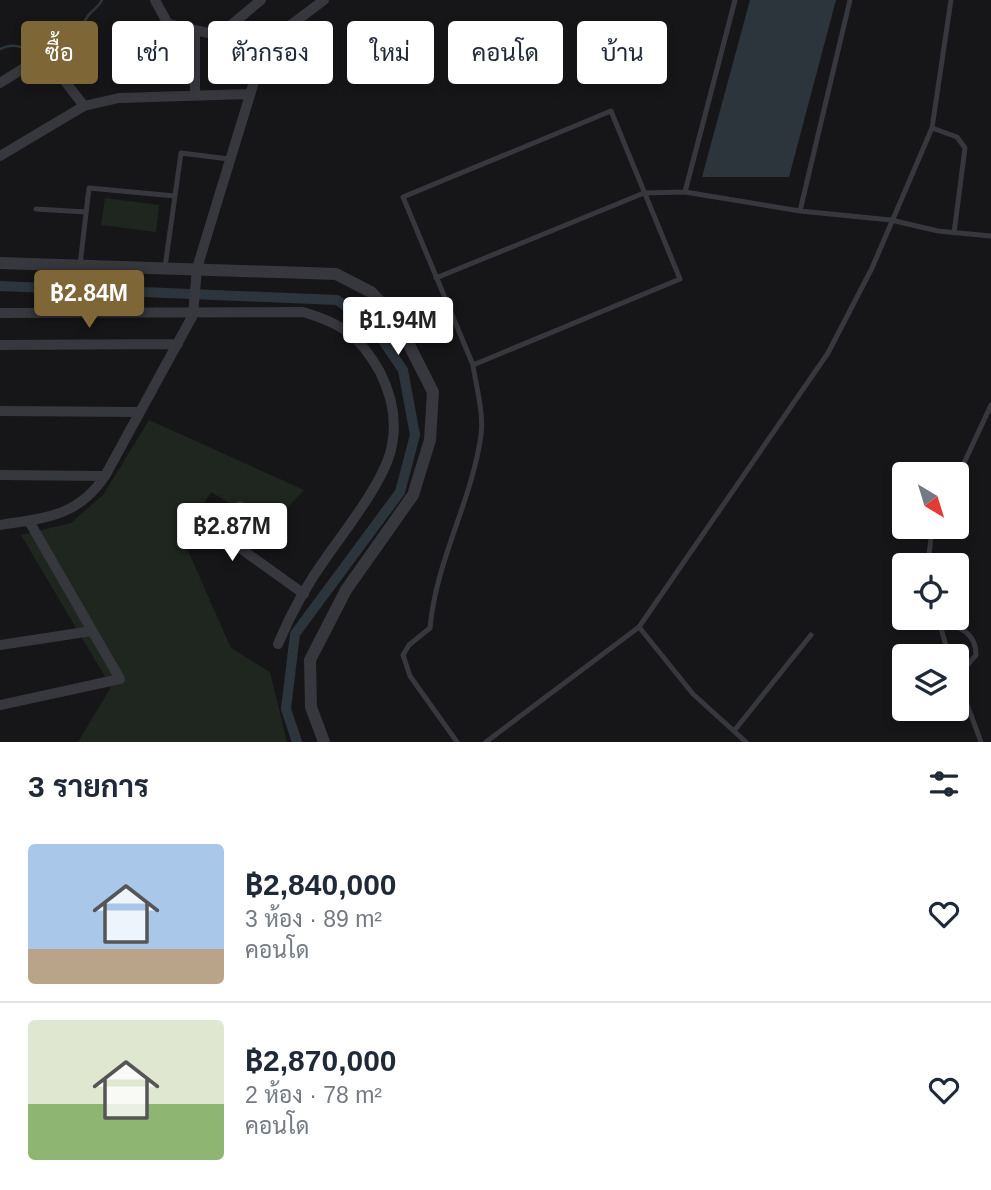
<!DOCTYPE html>
<html lang="th">
<meta charset="utf-8">
<style>
:root{--surface:#fff;--page:#f6f6f7;--text:#1f2937;--muted:#747a83;--line:#e0e1e3;--accent:#7e6636}
body{margin:0;font-family:Helvetica,Sarabun,sans-serif;background:var(--page);color:var(--text);height:100vh;display:flex;flex-direction:column;font-size:26px;white-space:nowrap}
*{box-sizing:border-box;margin:0}
p{font-size:23px;color:var(--muted)}
.icon{flex:none;width:38px;height:38px;fill:none;stroke:currentColor;stroke-width:2;stroke-linecap:round;stroke-linejoin:round}
.map{position:relative;height:742px;overflow:hidden}
.sheet{display:flex;flex-direction:column;background:var(--surface);flex:1}
.sheet>*{flex:none}
.guide{position:absolute;left:21px;top:21px;width:950px;height:63px;display:flex;gap:14px}
.needle{width:46px;rotate:142deg}
.controls{position:absolute;left:892px;top:462px;display:grid;gap:14px}
.controls a{display:grid;place-items:center;width:77px;height:77px;border-radius:7px;background:var(--surface);box-shadow:0 4px 10px #0003;font-size:35px}
.price{position:absolute;translate:-50% -60px;padding:0 16px;border-radius:7px;background:#fff;color:#222;font-size:23px;line-height:46px;filter:drop-shadow(0 2px 4px #0008)}
.price::after{content:'';position:absolute;left:50%;top:42px;width:21px;height:16px;margin-left:-10px;background:inherit;clip-path:polygon(0 0,100% 0,50% 100%)}
.price.active{background:var(--accent);color:#fff}
ul{padding:0;list-style:none}
li{display:flex;align-items:center;gap:21px;height:175px;padding:0 28px}
li+li{border-top:2px solid var(--line)}
li span{display:grid;place-items:center;flex:none;width:196px;height:140px;border-radius:7px;color:#555}
li>.icon{margin-inline-start:auto}
span .icon{width:84px;height:84px;fill:#fffc;stroke-width:1}
li b{font-size:30px}
h2{display:flex;justify-content:space-between;align-items:center;height:84px;padding:0 28px;font-size:30px}
.chip{padding:0 24px;border-radius:7px;background:var(--surface);box-shadow:0 4px 10px #0003;font-size:24px;line-height:63px}
.chip.active{background:var(--accent);color:#fff}
.map>svg:first-child{display:block}
</style>
<div class="map">
<svg width="991" height="742" viewBox="0 0 991 742">
<rect width="100%" height="100%" fill="#161618"/>
<path fill="#1e261f" d="M105,198L159,205L156,232L101,225Z
M149,420L304,490L269,527L211,492L182,537L231,648L270,672L287,742H78L111,687L21,535L71,523L103,495Z"/>
<path fill="#2c353c" d="M750,0H836L789,177H702Z"/>
<g fill="none" stroke-linecap="round" stroke-linejoin="round">
<path stroke="#2c353c" stroke-width="2.5" d="M0,49C18,41 20,50 36,49C64,48 74,38 88,16C92,10 99,7 102,0"/>
<path stroke="#2c353c" stroke-width="10" d="M0,286L337,300L373,326L403,370L415,435L400,492L295,634L286,709L297,742"/>
<path stroke="#37383d" stroke-width="5" d="M611,111L680,279L473,365L403,197Z
M932,128L957,137L965,148L954,233
M685,192L735,0
M36,209L86,212
M800,211L850,0
M80,265L89,188L175,196
M165,267L181,153L229,159
M436,278L644,193L685,192L800,211L891,220L938,231L991,236
M957,478L991,405
M928,565L932,527
M938,618L949,656
M939,623C959,626 976,632 976,655L957,677L981,742
M639,627L693,694L746,742
M734,731L811,635
M457,742L410,676L403,655L409,645L430,628C436,560 472,501 481,435C484,413 476,386 473,365
M486,742L639,627L828,353L872,268L932,128L951,0"/>
<path stroke="#37383d" stroke-width="10" d="M155,0L168,24L267,46
M219,35L261,0
M0,83L45,55L84,106
M195,95V30
M0,156L84,106L119,98L249,94
M0,313L303,312C343,324 359,335 380,372C391,394 397,420 392,445C387,477 347,528 328,555C309,581 291,613 278,644
M0,345L178,344
M0,411L140,412
M0,475L105,476
M240,506L227,530L226,538L304,594
M0,525C44,518 78,517 105,476L193,315L197,268L261,59L276,36L324,0
M0,645L92,631
M0,705L120,679L29,521"/>
<path stroke="#37383d" stroke-width="12" d="M0,263L336,274L371,292L396,319L433,392L430,440L413,495L346,590L310,660L311,707L324,742"/>
</g>
</svg>
<div class="controls">
<a><svg class="needle" viewBox="-14 -14 28 28"><path d="M0-13l5 13h-10z" fill="#e53935"/><path d="M0 13l5-13h-10z" fill="#747a83"/></svg></a>
<a><svg class="icon" aria-label="locate" viewBox="0 0 24 24"><circle cx="12" cy="12" r="6"/><path d="M12 2v4M12 18v4M2 12h4M18 12h4"/></svg></a>
<a><svg class="icon" aria-label="layers" viewBox="0 0 24 24"><path d="M12 4l9 5-9 5-9-5zM3 14l9 5 9-5"/></svg></a>
</div>
<b class="price active" style="left:89px;top:330px">฿2.84M</b>
<b class="price" style="left:398px;top:357px">฿1.94M</b>
<b class="price" style="left:232px;top:563px">฿2.87M</b>
<div class="guide">
<a class="chip active">ซื้อ</a>
<a class="chip">เช่า</a>
<a class="chip">ตัวกรอง</a>
<a class="chip">ใหม่</a>
<a class="chip">คอนโด</a>
<a class="chip">บ้าน</a>
</div>
</div>
<section class="sheet">
<h2>3 รายการ<svg class="icon" aria-label="filters" viewBox="0 0 24 24"><path d="M4 7h16M4 17h16"/><circle cx="9" cy="7" r="2"/><circle cx="15" cy="17" r="2"/></svg></h2>
<ul>
<li><span style="background:linear-gradient(#a9c7e8 75%,#b9a48a 0)"><svg class="icon" aria-label="home" viewBox="0 0 24 24"><path d="M3 11l9-7 9 7M6 9v11h12V9"/></svg></span><div><b>฿2,840,000</b><p>3 ห้อง · 89 m²</p><p>คอนโด</p></div><svg class="icon" aria-label="heart" viewBox="0 0 24 24"><path d="M12 20l-8-8c-3-5 5-10 8-4 3-6 11-1 8 4z"/></svg></li>
<li><span style="background:linear-gradient(#dfe7d0 60%,#8fb573 0)"><svg class="icon" aria-label="home" viewBox="0 0 24 24"><path d="M3 11l9-7 9 7M6 9v11h12V9"/></svg></span><div><b>฿2,870,000</b><p>2 ห้อง · 78 m²</p><p>คอนโด</p></div><svg class="icon" aria-label="heart" viewBox="0 0 24 24"><path d="M12 20l-8-8c-3-5 5-10 8-4 3-6 11-1 8 4z"/></svg></li>
</ul>
</section>
